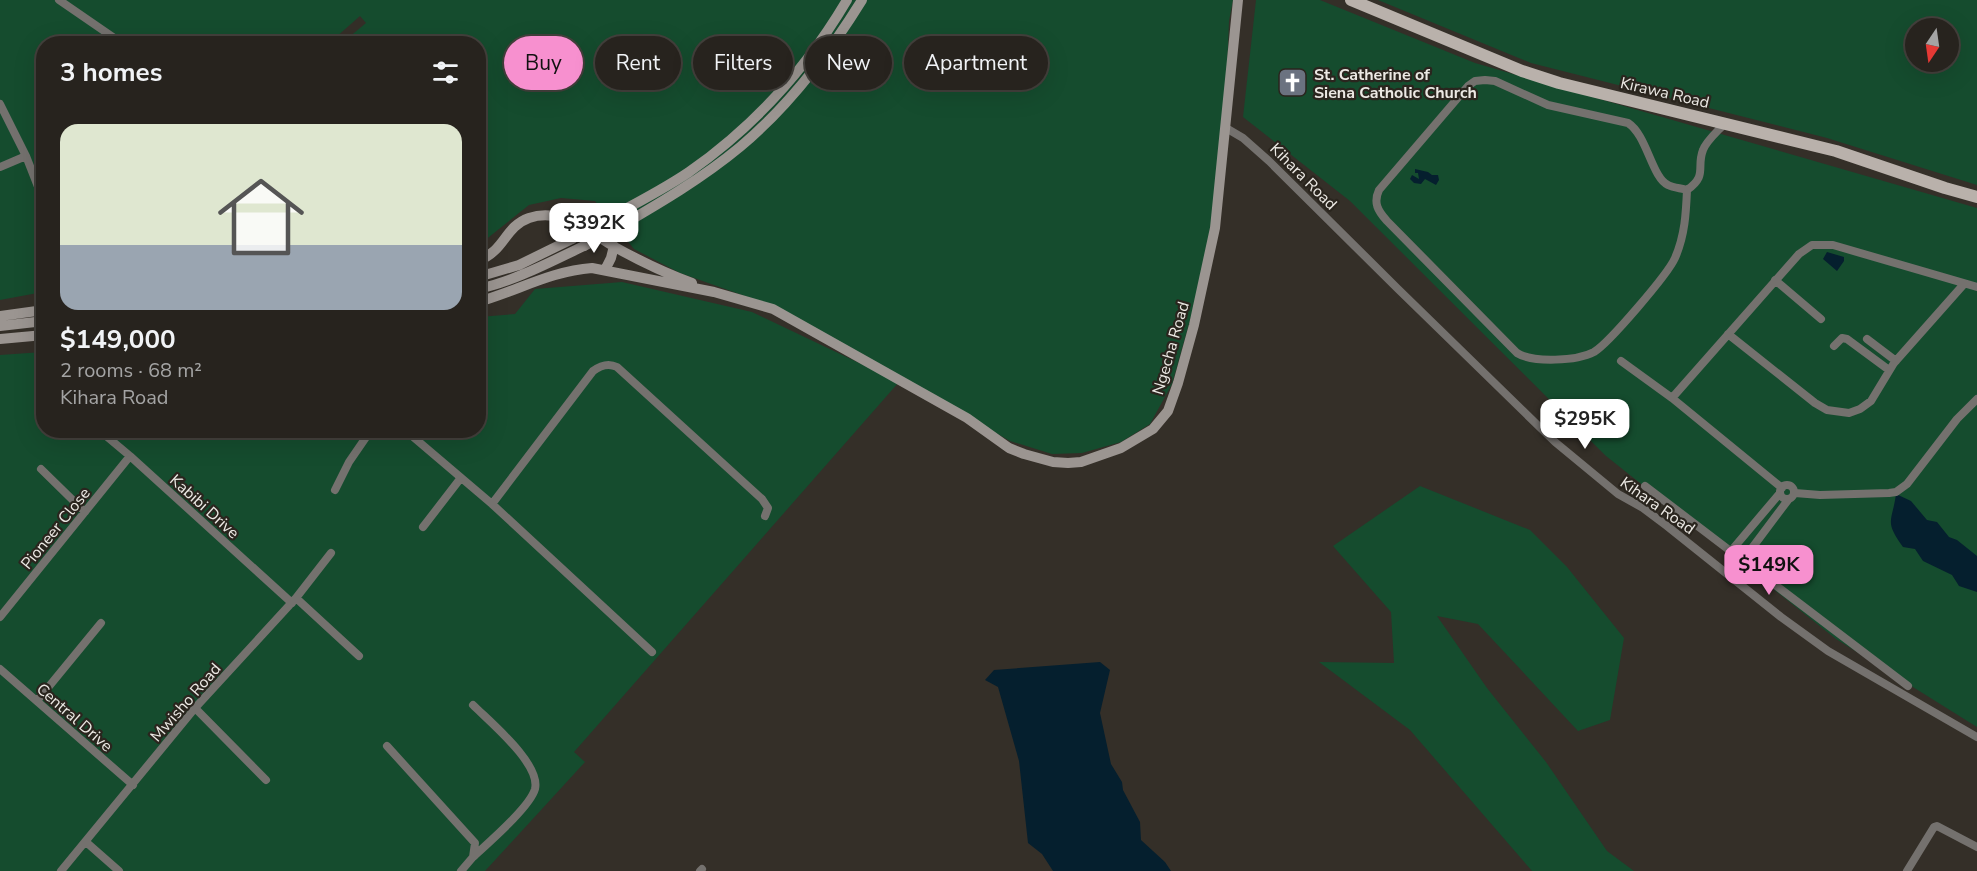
<!DOCTYPE html>
<meta charset="utf-8">
<style>
:root{--surface:#27231e;--page:#332f2b;--text:#f1f3f6;--muted:#a4a4a4;--line:#43403c;--accent:#f790cf}
body{margin:0;font-family:"Nunito Sans",sans-serif;background:var(--page);color:var(--text);height:100vh;display:flex;flex-direction:column;font-size:22px;white-space:nowrap}
*{box-sizing:border-box;margin:0}
p{font-size:20px;color:var(--muted)}
.icon{flex:none;width:33px;height:33px;fill:none;stroke:currentColor;stroke-width:2;stroke-linecap:round;stroke-linejoin:round}
.map{position:relative;flex:1;overflow:hidden}
.side{position:absolute;left:36px;top:36px;width:450px;height:402px;display:flex;flex-direction:column;background:var(--surface);border-radius:24px;box-shadow:0 6px 24px #0002,0 0 0 2px var(--line)}
.side>*{flex:none}
.hud{position:absolute;left:504px;top:36px;width:570px;height:54px;display:flex;gap:12px}
.needle{width:39px;rotate:193deg}
.controls{position:absolute;left:1905px;top:18px;display:grid;gap:12px}
.controls a{display:grid;place-items:center;width:54px;height:54px;border-radius:50%;background:var(--surface);box-shadow:0 6px 24px #0002,0 0 0 2px var(--line);font-size:30px}
.price{position:absolute;translate:-50% -51px;padding:0 14px;border-radius:12px;background:#fff;color:#222;font-size:20px;line-height:39px;filter:drop-shadow(0 2px 3px #0008)}
.price::after{content:'';position:absolute;left:50%;top:36px;width:18px;height:14px;margin-left:-9px;background:inherit;clip-path:polygon(0 0,100% 0,50% 100%)}
.price.current{background:var(--accent);color:#111}
ul{padding:0;list-style:none}
li{display:grid;align-content:center;gap:12px;height:318px;padding:0 24px}
li span{display:grid;place-items:center;height:186px;border-radius:18px;color:#555}
li>.icon{margin-inline-start:auto}
span .icon{width:108px;height:108px;fill:#fffc;stroke-width:1}
li b{font-size:26px}
h2{display:flex;justify-content:space-between;align-items:center;height:72px;padding:0 24px;font-size:26px}
.pill{padding:0 21px;border-radius:27px;background:var(--surface);box-shadow:0 6px 24px #0002,0 0 0 2px var(--line);font-size:21px;line-height:54px}
.pill.current{background:var(--accent);color:#111}
.map>svg:first-child{display:block}
</style>
<div class="map">
<svg width="1977" height="871" viewBox="0 0 1977 871">
<rect width="100%" height="100%" fill="#342f28"/>
<path fill="#154c2e" fill-rule="evenodd" d="M0,0H1233L1229,21L1226,95L1218,191L1194,306L1172,384L1150,424L1121,442L1082,453L1052,454L1010,441L776,307L680,273L634,249L595,201L561,198L529,205L479,245L478,44L342,43L366,23L360,16L335,38L340,43L44,44L43,292L0,300Z
M1256,0H1320L1475,63L1977,208V727L1836,639L1606,456L1350,201L1243,117Z
M1378,0H1977V185L1827,138L1531,63ZM1916,28H1948V62H1916Z
M622,282L752,312L899,382L574,752L585,762L485,871H0V355L43,352L44,430H478L479,317L515,314L535,289Z
M1420,486L1530,530L1567,567L1624,638L1610,720L1578,731L1478,624L1437,616L1487,688L1546,762L1607,851L1634,871H1532L1410,730L1319,662L1394,663L1391,612L1333,546Z"/>
<path fill="#051f2e" d="M1415,169L1428,172L1432,175H1438L1439,180L1436,185L1425,179L1421,184L1414,183L1410,179L1412,175L1419,179L1418,173H1415Z
M1827,252L1844,257V261L1837,271L1823,259Z
M1896,494L1911,501L1927,520L1937,522L1949,537L1957,540L1977,556V592L1959,586L1952,575L1923,561L1915,549L1903,547C1884,520 1892,523 1896,494Z
M1100,662L1110,670L1100,713L1111,764L1122,782L1123,790L1140,822L1141,840L1165,862L1171,871H1053L1042,854L1028,843L1019,761L998,687L985,680L994,670Z"/>
<g fill="none" stroke-linecap="round" stroke-linejoin="round">
<path stroke="#74716e" stroke-width="8" d="M59,0L123,44
M1485,80L1495,81L1548,105L1628,123C1647,135 1652,178 1668,185C1674,188 1681,188 1687,190C1686,213 1685,235 1675,258C1668,274 1609,343 1594,352C1577,361 1533,363 1517,353L1387,221C1378,211 1373,203 1379,190L1468,86L1475,81Z
M0,104L26,156L44,202
M1226,128L1243,138L1269,161L1398,289L1555,442L1618,494L1643,508L1667,526L1781,617L1828,651L1977,737
M0,167L26,156
M1687,190C1708,175 1696,168 1703,150C1706,141 1718,131 1725,123
M1775,280L1821,319
M1728,334L1815,403L1827,410L1849,413L1860,409L1871,401L1894,363L1964,284
M1867,339L1896,361
M1834,346L1842,338L1847,339L1889,370
M1621,361L1672,398L1782,488
M1672,398L1799,254L1812,245H1833L1977,287
M99,430L130,456L292,603
M405,430L492,504L652,652
M41,469L85,512
M1780 492a7 7 0 1 1 14 0a7 7 0 1 1-14 0Z
M1645,486L1908,686
M335,490L349,462L371,430
M1795,493L1820,495L1889,493L1896,492L1907,484L1957,419L1977,399
M492,504L593,371C601,365 609,363 617,367L762,499L768,508L765,516
M423,527L460,479
M1731,551L1780,493
M1743,560L1788,500
M296,598L359,656
M0,617L130,456
M0,669L133,785
M37,701L101,623
M195,708L266,780
M387,746L475,843L473,857L461,871
M86,842L119,871
M473,857C488,843 530,807 535,789C541,764 490,722 473,705
M61,871L195,708L296,598L331,553
M700,871L702,869
M1907,871L1934,827L1937,826L1977,847"/>
<path stroke="#9b9591" stroke-width="10" d="M601,222C631,206 661,191 689,172C753,127 807,68 847,0
M607,234C653,207 699,181 740,147C790,105 828,55 862,0
M478,261C506,250 504,227 529,218C541,214 554,215 565,219C583,225 598,237 613,246C638,260 665,273 692,283
M605,270L611,258L614,246
M478,277L519,265L572,239
M478,289C515,281 550,262 584,246
M478,302C517,291 551,271 592,268L714,292L773,309L967,418L1009,448L1024,454L1053,462L1068,463L1081,462L1121,448L1153,429L1168,411L1178,383L1194,325L1215,228L1238,0
M0,316L44,310
M0,326L44,321
M0,339L44,335"/>
<path stroke="#b9b1ab" stroke-width="12" d="M1351,0L1522,71L1559,83L1836,151L1945,188L1977,197"/>
<path stroke="#9b9591" stroke-width="10" d="M572,239L601,222
M584,246L607,234"/>
</g>
<defs>
<symbol id="church-square" viewBox="-11 -11 22 22"><rect x="-9" y="-9" width="18" height="18" rx="4" fill="#6b7280" stroke="#2a251e"/><path d="M-1.2-6h2.4v3.5h3.3v2.4h-3.3V6h-2.4V-.1h-3.3v-2.4h3.3Z" fill="#fff"/></symbol>
</defs>
<g fill-rule="evenodd">
<use href="#church-square" x="1276" y="66" width="33" height="33"/>
</g>
<g text-anchor="middle" stroke-width="4.5" stroke-linejoin="round" paint-order="stroke">
<g font-size="16" font-weight="bold" fill="#ece9e4" stroke="#2a251e" text-anchor="start">
<text x="1314" y="80">St. Catherine of<tspan x="1314" dy="18">Siena Catholic Church</tspan></text>
</g>
<g font-size="16" fill="#ece9e4" stroke="#2a251e">
<text transform="translate(1665 92) rotate(13)" y="6">Kirawa Road</text>
<text transform="translate(1304 176) rotate(45)" y="6">Kihara Road</text>
<text transform="translate(1170 348) rotate(-74)" y="6">Ngecha Road</text>
<text transform="translate(1658 505) rotate(35)" y="6">Kihara Road</text>
<text transform="translate(205 506) rotate(42)" y="6">Kabibi Drive</text>
<text transform="translate(55 528) rotate(-51)" y="6">Pioneer Close</text>
<text transform="translate(185 702) rotate(-49)" y="6">Mwisho Road</text>
<text transform="translate(75 717) rotate(41)" y="6">Central Drive</text>
</g>
</g>
</svg>
<div class="controls">
<a><svg class="needle" viewBox="-14 -14 28 28"><path d="M0-13l5 13h-10z" fill="#e53935"/><path d="M0 13l5-13h-10z" fill="#a4a4a4"/></svg></a>
</div>
<b class="price" style="left:594px;top:254px">$392K</b>
<b class="price" style="left:1585px;top:450px">$295K</b>
<b class="price current" style="left:1769px;top:596px">$149K</b>
<div class="hud">
<a class="pill current">Buy</a>
<a class="pill">Rent</a>
<a class="pill">Filters</a>
<a class="pill">New</a>
<a class="pill">Apartment</a>
</div>
<section class="side">
<h2>3 homes<svg class="icon" aria-label="filters" viewBox="0 0 24 24"><path d="M4 7h16M4 17h16"/><circle cx="9" cy="7" r="2"/><circle cx="15" cy="17" r="2"/></svg></h2>
<ul>
<li><span style="background:linear-gradient(#dfe7d0 65%,#9aa5b1 0)"><svg class="icon" aria-label="home" viewBox="0 0 24 24"><path d="M3 11l9-7 9 7M6 9v11h12V9"/></svg></span><div><b>$149,000</b><p>2 rooms · 68 m²</p><p>Kihara Road</p></div></li>
</ul>
</section>
</div>
